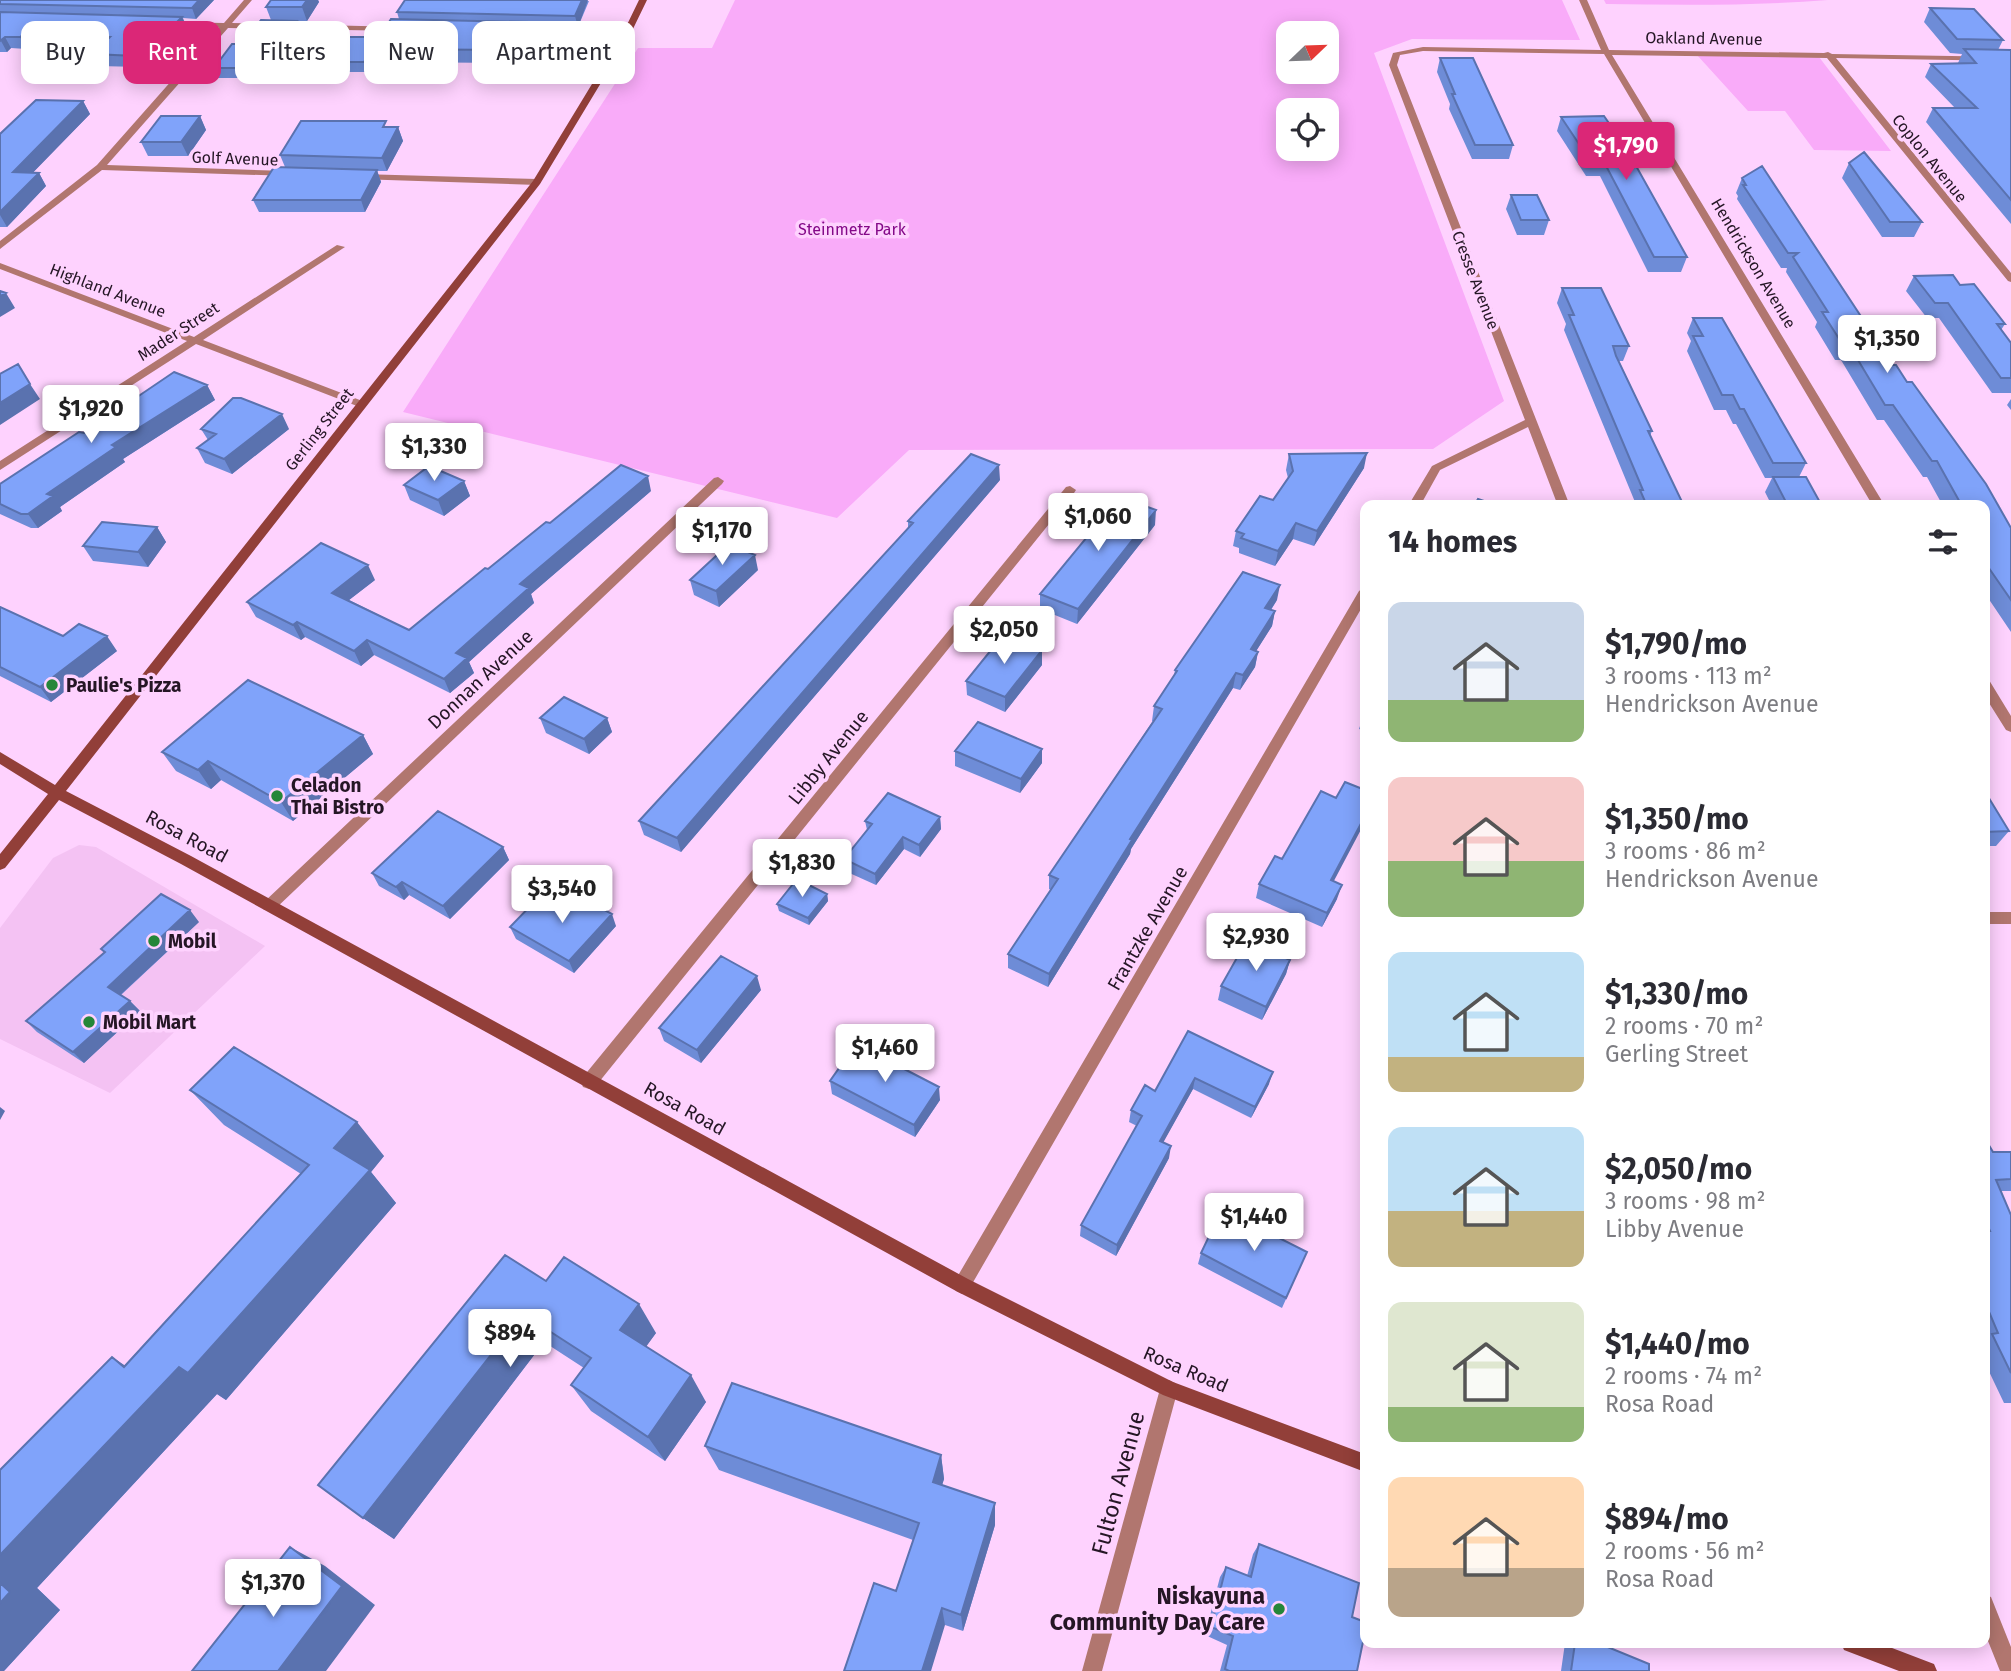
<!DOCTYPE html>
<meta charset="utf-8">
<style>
:root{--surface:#fff;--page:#f7f7f7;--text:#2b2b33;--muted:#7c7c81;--accent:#db2777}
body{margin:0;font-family:"Fira Sans",sans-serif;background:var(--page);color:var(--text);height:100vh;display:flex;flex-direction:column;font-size:26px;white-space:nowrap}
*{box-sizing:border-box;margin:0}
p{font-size:23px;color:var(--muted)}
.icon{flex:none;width:38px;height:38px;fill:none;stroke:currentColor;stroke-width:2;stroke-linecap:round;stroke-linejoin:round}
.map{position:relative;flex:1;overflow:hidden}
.details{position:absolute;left:1360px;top:500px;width:630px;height:1148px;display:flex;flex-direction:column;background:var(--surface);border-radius:14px;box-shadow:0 4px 18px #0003}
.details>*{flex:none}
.top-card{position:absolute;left:21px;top:21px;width:665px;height:63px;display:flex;gap:14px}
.needle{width:46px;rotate:67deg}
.tools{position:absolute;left:1276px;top:21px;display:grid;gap:14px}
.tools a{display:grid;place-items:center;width:63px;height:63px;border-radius:14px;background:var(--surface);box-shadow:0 4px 18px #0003;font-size:35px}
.price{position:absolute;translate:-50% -60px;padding:0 16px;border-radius:7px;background:#fff;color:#222;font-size:23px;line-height:46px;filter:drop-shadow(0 2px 4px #0008)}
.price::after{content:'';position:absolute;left:50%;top:42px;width:21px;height:16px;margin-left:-10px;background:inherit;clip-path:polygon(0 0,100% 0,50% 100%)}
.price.on{background:var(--accent);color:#fff}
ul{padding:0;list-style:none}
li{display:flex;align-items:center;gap:21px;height:175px;padding:0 28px}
li span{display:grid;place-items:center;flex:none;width:196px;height:140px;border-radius:14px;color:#555}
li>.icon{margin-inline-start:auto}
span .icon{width:84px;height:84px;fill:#fffc;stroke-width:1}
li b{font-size:30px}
h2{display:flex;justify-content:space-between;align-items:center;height:84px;padding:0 28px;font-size:30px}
.pill{padding:0 24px;border-radius:14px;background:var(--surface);box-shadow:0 4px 18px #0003;font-size:24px;line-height:63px}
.pill.on{background:var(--accent);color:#fff}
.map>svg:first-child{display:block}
</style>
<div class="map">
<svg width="2011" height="1671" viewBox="0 0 2011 1671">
<rect width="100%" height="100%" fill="#fed2fe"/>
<path fill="#f4c2f3" d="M79,845L96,847L265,946L110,1093L0,1039V928L53,858Z"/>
<path fill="#f9abf9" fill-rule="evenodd" d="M735,0H1562L1580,40L1412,39L1374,53L1504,401L1433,449L909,450L837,518L403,412L638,48H712ZM1288,33H1326V72H1288ZM1288,110H1326V149H1288Z
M1604,0H1828C1754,6 1680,5 1606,4Z
M1697,55L1819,57L1891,151L1814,150L1785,111H1748Z"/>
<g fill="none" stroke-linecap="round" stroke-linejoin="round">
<path fill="#b1766f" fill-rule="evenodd" d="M244,0H252L232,23L404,27L408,29L404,31L228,28L107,165L287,171L290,172V176L102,170L0,249V241L97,165L219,27L169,26L165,24L166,22L224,23Z
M1579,0H1587L1609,50L1824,53L1828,52L1832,54L2011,57V61L1836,58L2011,273V282L2008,281L1827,58L1612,55L1885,506H1873L1604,54L1423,51L1400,55L1397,65L1570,506H1558L1528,427L1440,470L1420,506H1408L1432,466L1525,420L1389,65L1393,53L1423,47L1601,50Z
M554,30L627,31L631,33L627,35L551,34V30Z
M360,174L537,179L541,182L537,185L357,179L356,177Z
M337,245L345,247L203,340L365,402V406H357L196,344L0,470V461L187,341L0,269V263L194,337Z
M718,477L724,481L722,484L274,910H264L262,906L264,902L714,478Z
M1070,486L1076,490L1074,493L595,1087L589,1089L583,1087L581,1082L583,1077L1066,487Z
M1365,587V602L968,1291L962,1294L956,1291L953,1285L956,1279L1359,591Z
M1984,679L1989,680L2011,716V732L2006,730L1984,695Z
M1984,912H2011V924H1984Z
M1169,1380L1175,1383L1178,1389L1102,1671H1082L1160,1389L1163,1383Z
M1984,1594L1991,1597L2011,1647V1671H2000L1984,1631Z"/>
<path fill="#923f39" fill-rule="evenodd" d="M639,0H647L631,33L540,184L66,791L191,856L968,1279L1173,1382L1365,1454V1472L1163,1395L956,1291L181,864L59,800L5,868L0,870V854L48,794L0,764V752L55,785L533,181L623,33Z
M1841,1643H1879L1934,1664L1937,1671H1899L1844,1650Z"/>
</g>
<path fill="#6e8cd7" d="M0,0H214L196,19L183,18L187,28L166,51L158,50L141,67L98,66L93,54L99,48L29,46L26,49L11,48L7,52H0Z
M271,0H318L319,2L307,21H297L300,30L296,37H379L399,19L397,12L589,1L578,27H572L574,36L561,67H517L516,63L377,62L376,58L367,72H313L310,78H218L214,68L271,20L266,7Z
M1930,8L2003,40L1998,50H2011V224L1926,122L1933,108H1955L1925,77L1931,64L1958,63L1962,54L1950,53L1924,22Z
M1440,58L1513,145L1509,159H1472L1449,109L1450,104L1437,72Z
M83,101L90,114L33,172L39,173L46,186L7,227H0V134Z
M200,116L206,130L188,156H148L141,142Z
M1561,117L1626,148L1687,257L1681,272H1648L1600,176H1586L1557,131Z
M388,127H398L403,141L387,171H377L381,182L365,212H259L253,200L285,167L280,155Z
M1849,163L1922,222L1914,237H1882L1842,178Z
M1742,178L1907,382L2011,528V632L1984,592V506H1943L1927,477H1923L1884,420H1877L1841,360H1835L1815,327L1817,322L1786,272L1787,268H1781L1737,199L1738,196L1736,193Z
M1511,195L1549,220L1544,235H1517L1506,209Z
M1914,276L1960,285L2005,324L2001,330L2011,343V393H1992L1939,318H1927L1906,291Z
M1562,288L1629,346L1623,361H1619L1652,431L1650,436L1684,506H1633L1635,502L1564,330L1566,324L1557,303Z
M1693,318L1806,463L1799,477L1822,506H1772L1765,492L1772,478H1765L1736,424H1733L1726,410H1714L1687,351L1691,341L1687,333Z
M207,385L215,400L123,459L125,462L60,507L62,511L38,528H31L0,514V484L84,433Z
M2011,399V410L2007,405Z
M201,429H289L232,474L205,463L197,448L208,440Z
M1289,454L1364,468L1314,546L1293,539L1275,566L1239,553V548L1233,546L1236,531L1273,500L1288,478L1286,470Z
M1000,480L681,852L644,835L639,821L908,528V521Z
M464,481L470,496L444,516L410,500L404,485Z
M651,491L531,594L534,603L469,662L474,673L450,693L374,655L361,666L305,637L301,640L256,617L247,602L375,580L349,600L409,630L550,523Z
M1155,525L1077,624L1040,609V594Z
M157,527L166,542L148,567L93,561L83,546Z
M758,570L719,607L694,595L690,580Z
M1277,600L1271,610L1275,611L1272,626L1256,651L1258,652L1255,667L1240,690L1233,688L1131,849L1130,854L1048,987L1008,968V954L1051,890L1049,889V875L1153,721H1152L1154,706L1174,676L1175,670Z
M0,607L63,636L117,651L51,702L0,676Z
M1042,665L1005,712L967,695L966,681Z
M1365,711V731L1359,729Z
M540,718H607L612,732L589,754L546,733Z
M363,735L373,754L293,821L221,780L211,789L176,771L162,752Z
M1042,749V763L1020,793L955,766V751Z
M1984,790L2009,831L1996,846H1984Z
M940,817L941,829L920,857L904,849L876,885L845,871L844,859L867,830L865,821Z
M503,847L509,860L450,919L409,895L404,900L379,886L372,873Z
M1334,881L1337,899L1322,927L1256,898L1259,884Z
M827,894L828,901L809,925L779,911L777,904Z
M561,909L616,926L574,973L516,939L510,927Z
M199,922L121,995L130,1001L140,1011L84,1063L37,1032L26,1021L104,953L101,949Z
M1290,960L1286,974L1262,1020L1218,1000L1221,986Z
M761,990L701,1063L664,1041L659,1028Z
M1188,1031L1269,1084L1251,1118L1193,1089L1163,1142L1169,1158L1116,1256L1080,1236L1081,1225L1137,1126L1129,1122L1131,1110L1155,1091Z
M830,1081L940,1100L915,1137L832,1094Z
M190,1090L384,1156L371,1172L396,1203L226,1400L217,1394L37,1588L60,1610L4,1671L125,1365L301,1174L224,1125Z
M1984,1137L1993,1152H2011V1191H2001L2011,1215V1403H2004L1984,1361Z
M1307,1252L1282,1308L1198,1264L1201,1253Z
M546,1281L656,1333L646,1346L706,1402L665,1461L591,1411L571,1385L584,1368L544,1342L394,1539L363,1518Z
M705,1446L941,1455L944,1479L942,1485L995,1503V1525L963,1631L945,1625L896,1591L913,1540L719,1470Z
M1259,1544L1352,1617L1357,1671H1220L1227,1645L1205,1635L1220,1577L1226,1567L1247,1576L1253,1554Z
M1565,1643H1598L1649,1671H1561Z"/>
<path fill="#5a72af" d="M199,0H214L196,19L192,8Z
M307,0H318L319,2L307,21L302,7Z
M582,0H588L578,27L575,16Z
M182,17L187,28L166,51L160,39Z
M297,21L300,30L289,47L286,37Z
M571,23L574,36L561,67L558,54Z
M23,35L29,46L26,49L20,37Z
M5,37L11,48L7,52L1,41Z
M379,37L372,49L376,58L367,72L364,62Z
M152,39L158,50L141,67L136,56Z
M310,62L313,72L310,78L306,68Z
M83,101L90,114L21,185L13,172Z
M200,116L206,130L188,156L181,142Z
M398,127L403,141L387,171L382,158Z
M377,170L381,182L365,212L361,200Z
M39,173L46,186L7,227L0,215V212Z
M6,293L15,308L0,317V296Z
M30,384L40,399L0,425V403Z
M207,385L215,400L123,459L125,462L60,507L62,511L38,528L28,514L47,494L112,445Z
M282,414L289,429L232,474L224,459Z
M1367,453L1364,468L1314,546L1317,531Z
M999,465L1000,480L681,852L677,838Z
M648,476L651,491L531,594L534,603L469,662L474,673L450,693L444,679L456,653L520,584Z
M464,481L470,496L444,516L438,500Z
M1156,510L1155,525L1077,624L1078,609Z
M1296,523L1293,539L1275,566L1278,551Z
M157,527L166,542L148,567L138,552Z
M755,555L758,570L719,607L716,591Z
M368,565L375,580L340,607L332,593Z
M1280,585L1277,600L1262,623L1265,608Z
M1275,611L1272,626L1248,664L1251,649Z
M297,622L305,637L301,640L293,625Z
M107,636L117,651L51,702L40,687Z
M367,640L374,655L361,666L354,651Z
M1042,650V665L1005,712V697Z
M1258,652L1255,667L1240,690L1243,675Z
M1236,673L1233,688L1131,849L1130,854L1048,987L1049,974L1130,839Z
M607,718L612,732L589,754L584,739Z
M363,735L373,754L293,821L281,802Z
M1042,749V763L1020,793L1021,779Z
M208,761L221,780L211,789L198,770Z
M1365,816V822L1327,894L1331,880Z
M940,817L941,829L920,857L919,845Z
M903,837L904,849L876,885L875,874Z
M503,847L509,860L450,919L443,906Z
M402,882L409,895L404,900L396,887Z
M1342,885L1337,899L1322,927L1327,913Z
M827,894L828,901L809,925L808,918Z
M190,910L199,922L118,997L108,987Z
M612,914L616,926L574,973L569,961Z
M1290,960L1286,974L1262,1020L1266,1007Z
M757,976L761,990L701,1063L697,1050Z
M130,1001L140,1011L84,1063L73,1052Z
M1273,1072L1269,1084L1251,1118L1255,1107Z
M1195,1078L1193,1089L1158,1152L1160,1141Z
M939,1087L940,1100L915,1137L914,1125Z
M0,1107L5,1111L0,1120Z
M357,1122L384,1156L371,1172L396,1203L226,1400L217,1394L37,1588L60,1610L4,1671H0V1555L124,1367L112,1357L153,1384L334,1148Z
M1171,1146L1169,1158L1116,1256L1117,1245Z
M639,1304L656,1333L638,1358L620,1330Z
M523,1314L544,1342L394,1539L363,1518Z
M691,1375L706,1402L665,1461L648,1437Z
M941,1455L944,1479L936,1504L933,1482Z
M995,1503V1525L963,1631L961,1615Z
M290,1547L325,1566L375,1605L326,1671H278Z
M942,1608L945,1625L931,1671H922Z"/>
<path fill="#80a3fa" stroke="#5a72af" stroke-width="2" d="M0,0H199L192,8L0,4Z
M271,0H307L302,7H266Z
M405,0H582L575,16L397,12Z
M1930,8L1974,9L2003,40L1957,39Z
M0,12L182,17L160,39H152L136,56L93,54L110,37L23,35L20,37H5L0,41Z
M391,19L571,23L558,54H514L516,50L372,49Z
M261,20L297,21L286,37H379L364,62H310L306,68H214L232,44H243Z
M1964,49L2011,50V200L1933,108H1977L1931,64L1976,63Z
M1440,58H1473L1513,145H1475L1452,94H1455Z
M36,100L83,101L13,172L39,173L0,212V134Z
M161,116H200L181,142H141Z
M1604,116L1626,148L1687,257H1654L1604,162H1591L1561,117Z
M301,121H386L383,127H398L382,158L280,155Z
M1864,152L1922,222H1890L1849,163Z
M1762,166L1893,365H1896L1907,382H1912L1986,484L2011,528V600L1984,561V506H1962L1937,461H1932L1893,405H1885L1849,345H1843L1822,312H1828L1793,257L1798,253H1788L1743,185H1746L1742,178Z
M274,167L377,170L361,200H253Z
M1511,195H1537L1549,220H1521Z
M1953,275L1960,285L1974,284L2005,324H1997L2011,343V378H2001L1948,303H1935L1914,276Z
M1562,288H1601L1629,346H1613L1616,356L1652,431H1648L1684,506H1647L1640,490H1643L1569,315H1574Z
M0,291L6,293L0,296Z
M1693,318H1722L1806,463H1773L1744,409H1740L1733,395H1722L1693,336H1703Z
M18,364L30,384L0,403V374Z
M174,372L207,385L112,445L116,447L47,494L53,496L28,514H21L0,504V484L79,432L84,433Z
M233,398H241L282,414L224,459L197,448L216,434L201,429Z
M1367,453L1317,531L1296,523L1278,551L1241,538L1244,534L1236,531L1260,496L1273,500L1293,471L1289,454Z
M971,454L999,465L677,838L639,821L913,523L908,521Z
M621,465L648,476L520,584L529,588L456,653L467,658L444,679L367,640L354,651L297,622L293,625L247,602L321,543L368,565L332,593L409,630L485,568L488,569L546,522L550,523Z
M429,466L464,481L438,500L404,485Z
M1773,477H1806L1822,506H1788Z
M1120,497L1156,510L1078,609L1040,594Z
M1478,499L1499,506H1474Z
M102,522L157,527L138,552L83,546Z
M729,544L755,555L716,591L690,580Z
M1243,572L1280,585L1265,608L1275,611L1251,649L1258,652L1243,675L1236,673L1130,839L1132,840L1049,974L1008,954L1058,879L1049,875L1162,709L1154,706L1177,671L1175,670Z
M0,607L63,636L79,624L107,636L40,687L0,667Z
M1004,634L1042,650L1005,697L966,681Z
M248,680L363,735L281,802L208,761L198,770L162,752Z
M564,697L607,718L584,739L540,718Z
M978,722L1042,749L1021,779L955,751Z
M1345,782L1365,790V816L1331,880L1342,885L1327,913L1259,884L1275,856L1282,859L1321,791L1336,798Z
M1984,790L2009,831L1984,832Z
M888,793L940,817L919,845L903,837L875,874L844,859L872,824L865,821Z
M438,811L503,847L443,906L402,882L396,887L372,873Z
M797,879L827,894L808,918L777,904Z
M161,894L190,910L108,987L130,1001L73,1052L26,1021L105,952L101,949Z
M575,894L612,914L569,961L510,927L539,897L561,909Z
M1247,940L1290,960L1266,1007L1221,986Z
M721,956L757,976L697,1050L659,1028Z
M1188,1031L1273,1072L1255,1107L1195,1078L1160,1141L1171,1146L1117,1245L1081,1225L1142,1116L1131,1110L1145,1085L1155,1091Z
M856,1044L939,1087L914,1125L830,1081Z
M234,1047L357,1122L334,1148L370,1170L188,1373L179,1367L0,1555V1470L112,1357L124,1367L309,1165L190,1090Z
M1984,1137L1993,1152H2011V1179L1996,1180L2011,1215V1373L1992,1334L1998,1333L1984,1300V1231H1990L1984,1217Z
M1222,1209L1307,1252L1286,1298L1201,1253Z
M505,1255L546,1281L564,1257L639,1304L620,1330L691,1375L648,1437L571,1385L591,1358L523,1314L363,1518L318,1485Z
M732,1383L941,1455L933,1482L995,1503L961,1615L942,1608L922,1671H844L874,1583L896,1591L919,1523L705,1446Z
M1259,1544L1359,1583L1352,1617L1365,1622V1632L1357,1671H1229L1225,1669L1233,1636L1211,1627L1226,1567L1251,1577Z
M290,1547L342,1586L278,1671H192Z
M0,1583L10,1592L0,1603Z
M1575,1643H1598L1649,1664V1671H1571Z"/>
<g fill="#258639" stroke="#fed2fe" stroke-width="2.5">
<circle cx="52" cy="685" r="7"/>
<circle cx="277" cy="796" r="7"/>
<circle cx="154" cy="941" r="7"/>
<circle cx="89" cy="1022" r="7"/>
<circle cx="1279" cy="1609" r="7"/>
</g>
<g text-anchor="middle" stroke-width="7" stroke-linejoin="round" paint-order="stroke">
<g font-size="16" fill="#251625" stroke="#fed2fe">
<text transform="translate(1704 38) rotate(1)" y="6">Oakland Avenue</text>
<text transform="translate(235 158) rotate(2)" y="6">Golf Avenue</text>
<text transform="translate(1930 158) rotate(51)" y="6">Coplon Avenue</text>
<text transform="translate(1754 263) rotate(59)" y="6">Hendrickson Avenue</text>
<text transform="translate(1476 280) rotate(69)" y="6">Cresse Avenue</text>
<text transform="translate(108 290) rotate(21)" y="6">Highland Avenue</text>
<text transform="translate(178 331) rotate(-33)" y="6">Mader Street</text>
<text transform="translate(319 429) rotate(-52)" y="6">Gerling Street</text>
</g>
<g font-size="16" fill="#840988" stroke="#fed2fe">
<text x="852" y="235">Steinmetz Park</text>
</g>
<g font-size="19" fill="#251625" stroke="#fed2fe">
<text transform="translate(480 679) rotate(-43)" y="7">Donnan Avenue</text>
<text transform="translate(828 757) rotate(-51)" y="7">Libby Avenue</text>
<text transform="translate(187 836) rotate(28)" y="7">Rosa Road</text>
<text transform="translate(1147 928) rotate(-60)" y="7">Frantzke Avenue</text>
<text transform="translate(685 1108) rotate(29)" y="7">Rosa Road</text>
<text transform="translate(1186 1369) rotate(23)" y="7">Rosa Road</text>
</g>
<g font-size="19" font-weight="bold" fill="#251625" stroke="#fed2fe" text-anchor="start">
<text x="66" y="692">Paulie's Pizza</text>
<text x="291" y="792">Celadon<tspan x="291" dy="22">Thai Bistro</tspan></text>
<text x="168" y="948">Mobil</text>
<text x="103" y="1029">Mobil Mart</text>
</g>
<g font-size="23" fill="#251625" stroke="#fed2fe">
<text transform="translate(1118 1483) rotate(-75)" y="8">Fulton Avenue</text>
</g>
<g font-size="23" font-weight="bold" fill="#251625" stroke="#fed2fe" text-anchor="end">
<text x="1265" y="1604">Niskayuna<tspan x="1265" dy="26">Community Day Care</tspan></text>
</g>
</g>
</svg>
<div class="tools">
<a><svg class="needle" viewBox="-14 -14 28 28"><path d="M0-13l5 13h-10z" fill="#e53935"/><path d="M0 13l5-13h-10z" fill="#7c7c81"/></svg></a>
<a><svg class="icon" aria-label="locate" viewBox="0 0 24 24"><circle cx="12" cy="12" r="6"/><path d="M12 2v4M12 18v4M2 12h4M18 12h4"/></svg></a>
</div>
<b class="price on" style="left:1626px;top:182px">$1,790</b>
<b class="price" style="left:1887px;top:375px">$1,350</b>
<b class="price" style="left:91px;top:445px">$1,920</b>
<b class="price" style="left:434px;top:483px">$1,330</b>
<b class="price" style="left:1098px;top:553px">$1,060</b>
<b class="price" style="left:722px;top:567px">$1,170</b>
<b class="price" style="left:1004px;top:666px">$2,050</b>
<b class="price" style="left:802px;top:899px">$1,830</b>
<b class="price" style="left:562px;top:925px">$3,540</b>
<b class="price" style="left:1256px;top:973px">$2,930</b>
<b class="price" style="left:885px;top:1084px">$1,460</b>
<b class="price" style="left:1254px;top:1253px">$1,440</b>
<b class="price" style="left:510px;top:1369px">$894</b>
<b class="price" style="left:273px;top:1619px">$1,370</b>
<div class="top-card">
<a class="pill">Buy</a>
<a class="pill on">Rent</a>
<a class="pill">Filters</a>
<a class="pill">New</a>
<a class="pill">Apartment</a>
</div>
<section class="details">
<h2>14 homes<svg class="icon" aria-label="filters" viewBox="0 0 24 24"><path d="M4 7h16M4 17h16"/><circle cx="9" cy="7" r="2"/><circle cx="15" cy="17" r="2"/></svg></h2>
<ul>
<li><span style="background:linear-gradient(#c9d6e8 70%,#8fb573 0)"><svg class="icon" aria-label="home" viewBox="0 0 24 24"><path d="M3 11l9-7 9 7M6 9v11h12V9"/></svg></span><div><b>$1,790/mo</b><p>3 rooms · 113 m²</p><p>Hendrickson Avenue</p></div></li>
<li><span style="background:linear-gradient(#f6c9c9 60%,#8fb573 0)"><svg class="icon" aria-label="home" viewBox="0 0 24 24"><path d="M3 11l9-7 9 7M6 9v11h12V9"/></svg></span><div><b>$1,350/mo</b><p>3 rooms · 86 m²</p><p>Hendrickson Avenue</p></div></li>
<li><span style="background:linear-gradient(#bfe0f5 75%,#c2b280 0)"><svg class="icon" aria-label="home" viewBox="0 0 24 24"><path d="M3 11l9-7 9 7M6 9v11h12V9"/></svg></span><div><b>$1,330/mo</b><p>2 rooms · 70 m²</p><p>Gerling Street</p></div></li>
<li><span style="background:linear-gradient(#bfe0f5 60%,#c2b280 0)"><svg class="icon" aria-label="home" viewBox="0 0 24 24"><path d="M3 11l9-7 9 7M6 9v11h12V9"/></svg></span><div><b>$2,050/mo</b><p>3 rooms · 98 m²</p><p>Libby Avenue</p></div></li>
<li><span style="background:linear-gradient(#dfe7d0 75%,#8fb573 0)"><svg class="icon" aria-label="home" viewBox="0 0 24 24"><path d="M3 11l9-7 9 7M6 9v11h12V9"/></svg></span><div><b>$1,440/mo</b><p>2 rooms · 74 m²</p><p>Rosa Road</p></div></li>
<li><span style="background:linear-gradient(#ffd9b3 65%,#b9a48a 0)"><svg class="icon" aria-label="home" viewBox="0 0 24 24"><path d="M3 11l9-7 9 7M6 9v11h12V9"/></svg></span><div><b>$894/mo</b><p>2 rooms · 56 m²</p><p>Rosa Road</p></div></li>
</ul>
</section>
</div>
